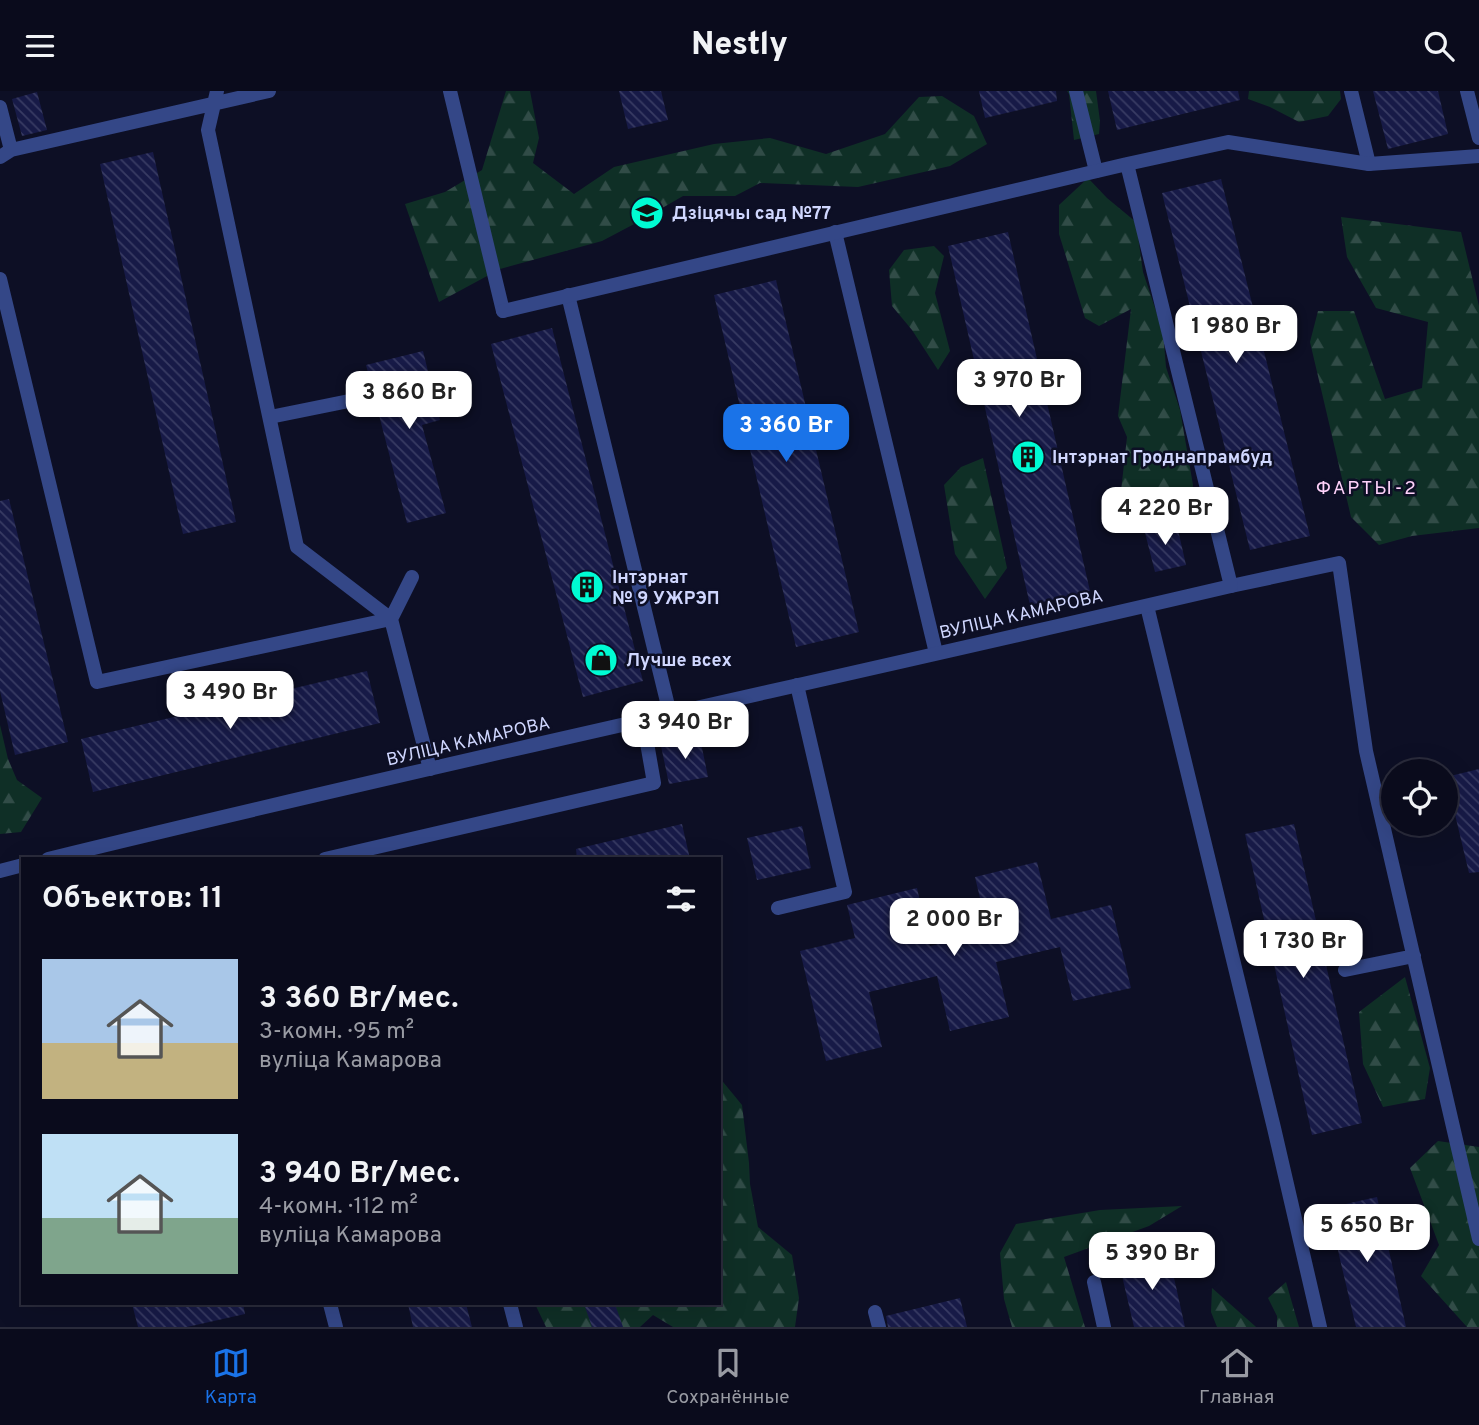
<!DOCTYPE html>
<html lang="ru">
<meta charset="utf-8">
<style>
:root{--surface:#0a0b1c;--page:#131425;--text:#f1f3f6;--muted:#999ba3;--line:#2a2b3b;--accent:#1a73e8}
body{margin:0;font-family:Overpass,sans-serif;background:var(--page);color:var(--text);height:100vh;display:flex;flex-direction:column;font-size:26px;white-space:nowrap}
*{box-sizing:border-box;margin:0}
p{font-size:23px;color:var(--muted)}
.icon{flex:none;width:38px;height:38px;fill:none;stroke:currentColor;stroke-width:2;stroke-linecap:round;stroke-linejoin:round}
.map{position:relative;flex:1;overflow:hidden}
.details{position:absolute;left:21px;top:766px;width:700px;height:448px;display:flex;flex-direction:column;background:var(--surface);border-radius:0px;box-shadow:0 7px 28px #0002,0 0 0 2px var(--line)}
.details>*{flex:none}
.controls{position:absolute;left:1381px;top:668px;display:grid;gap:14px}
.controls a{display:grid;place-items:center;width:77px;height:77px;border-radius:50%;background:var(--surface);box-shadow:0 7px 28px #0002,0 0 0 2px var(--line);font-size:35px}
.price{position:absolute;translate:-50% -60px;padding:0 16px;border-radius:14px;background:#fff;color:#222;font-size:23px;line-height:46px;filter:drop-shadow(0 2px 4px #0008)}
.price::after{content:'';position:absolute;left:50%;top:42px;width:21px;height:16px;margin-left:-10px;background:inherit;clip-path:polygon(0 0,100% 0,50% 100%)}
.price.on{background:var(--accent);color:#fff}
ul{padding:0;list-style:none}
li{display:flex;align-items:center;gap:21px;height:175px;padding:0 21px}
li span{display:grid;place-items:center;flex:none;width:196px;height:140px;border-radius:0px;color:#555}
li>.icon{margin-inline-start:auto}
span .icon{width:84px;height:84px;fill:#fffc;stroke-width:1}
li b{font-size:30px}
h2{display:flex;justify-content:space-between;align-items:center;height:84px;padding:0 21px;font-size:30px}
header{display:flex;justify-content:space-between;align-items:center;height:91px;padding:0 21px;background:var(--surface);font-size:32px;font-weight:800}
.tabs{display:flex;justify-content:space-around;align-items:center;height:98px;border-top:2px solid var(--line);background:var(--surface);font-size:19px;color:var(--muted)}
.tabs a{display:grid;justify-items:center;gap:4px}
.tabs .on{color:var(--accent)}
.map>svg:first-child{display:block}
</style>
<header><svg class="icon" aria-label="menu" viewBox="0 0 24 24"><path d="M4 6h16M4 12h16M4 18h16"/></svg>Nestly<svg class="icon" aria-label="search" viewBox="0 0 24 24"><circle cx="10" cy="10" r="6"/><path d="M15 15l6 6"/></svg></header>
<div class="map">
<svg width="1479" height="1236" viewBox="0 0 1479 1236">
<defs>
<pattern id="forest-firs" width="22" height="20" patternUnits="userSpaceOnUse" patternTransform="scale(1.75)"><rect width="22" height="20" fill="#0f2f26"/><path d="M5 1l3.5 6h-7zM16 11l3.5 6h-7z" fill="#314c47"/></pattern>
<pattern id="building-back-hatch" width="6" height="6" patternUnits="userSpaceOnUse" patternTransform="scale(1.75)"><rect width="6" height="6" fill="#171a47"/><path d="M-1 5l2 2M0 0l6 6M5-1l2 2" fill="none" stroke="#383b63"/></pattern>
</defs>
<rect width="100%" height="100%" fill="#0d0f25"/>
<path fill="url(#forest-firs)" d="M506,0H530L539,47L533,72L574,103L614,76L714,53L770,47L826,63L885,43L919,6L942,5L974,25L987,53L950,75L858,96L760,92L735,105H683L638,131L602,150L500,178L439,211L405,113L445,101L482,79Z
M1067,0H1096L1100,30L1099,43L1074,49L1069,3Z
M1249,0H1340L1341,8L1328,25L1299,31L1270,16L1248,8Z
M1088,87L1107,107L1136,131L1143,181L1163,241L1166,276L1180,319L1193,394L1190,442L1154,415L1144,423L1121,400L1127,346L1118,325L1131,218L1099,235L1085,227L1059,143V114Z
M1341,126L1461,141L1479,215V437L1412,445L1379,454L1351,426L1310,251L1318,220H1354L1385,308L1422,297L1428,231L1376,217L1347,166Z
M934,155L944,165L935,202L950,260L938,279L912,239L892,215L889,179L904,159Z
M983,367L1007,477L985,508L955,463L944,394L961,376Z
M0,634L8,668L17,689L42,707L21,741L0,743Z
M1405,886L1430,977L1425,1008L1383,1016L1363,973L1359,921Z
M719,986L742,1014L749,1072L750,1093L758,1136L792,1164L799,1207L795,1236H673L653,1224L640,1236H546L535,1213H719Z
M1438,1050L1479,1056V1236H1467L1421,1185L1439,1154L1410,1077Z
M1182,1115L1149,1135L1064,1166L1085,1236H1012L1004,1208L1000,1162L1016,1133L1100,1119Z
M1286,1191L1299,1236H1277V1225L1268,1207Z
M1212,1197L1255,1235L1256,1236H1217L1211,1221Z"/>
<path fill="url(#building-back-hatch)" d="M619,0H661L668,29L628,38Z
M979,0H1056L1057,10L985,27Z
M1108,0H1238L1240,9L1117,39Z
M1373,0H1438L1448,43L1388,58Z
M37,1L47,39L22,45L12,8Z
M153,61L236,431L183,443L100,73Z
M1221,88L1310,445L1250,459L1162,102Z
M1008,141L1090,500L1030,514L948,155Z
M776,189L859,541L796,556L714,204Z
M552,237L643,590L583,606L491,253Z
M423,260L440,329L422,334L446,422L407,432L366,274Z
M9,408L68,651L15,664L0,600V410Z
M1176,430L1186,474L1155,481L1144,438Z
M367,580L380,632L93,701L81,648Z
M700,647L708,686L669,693L661,655Z
M1479,678V781L1469,782L1446,686Z
M682,733L690,768H577L576,758Z
M1294,733L1362,1032L1312,1044L1245,743Z
M802,735L811,777L757,789L747,747Z
M1037,771L1051,828L1111,814L1131,897L1073,910L1060,856L996,871L1009,926L950,940L937,885L869,901L882,956L826,970L800,860L855,847L847,814L917,797L930,855L988,841L975,786Z
M1377,1106L1406,1236H1356L1339,1164L1328,1117Z
M1168,1160L1185,1236H1134L1119,1172Z
M960,1207L967,1236H888L886,1225Z
M132,1213H243L245,1223L187,1236H138Z
M408,1213H466L472,1236H413Z
M584,1213H615L623,1236H592Z"/>
<g fill="none" stroke-linecap="round" stroke-linejoin="round">
<path stroke="#344787" stroke-width="14" d="M217,0L208,39L297,456L391,528L412,486
M450,0L503,220
M1076,0L1096,80
M1351,0L1369,73
M1467,0L1479,47
M0,16L11,59
M0,66L11,59L269,0
M835,141L936,562
M0,188L97,591L391,528L430,678
M568,204L670,623
M270,326L349,310
M1231,495L1339,472L1366,660L1479,1148
M1147,515L1274,1037L1320,1236
M325,768L654,692L643,629
M778,817L845,801L797,594
M1345,879L1414,865
M1094,1191L1104,1236
M330,1213L336,1236
M510,1213L516,1236
M875,1221L879,1236"/>
<path stroke="#344787" stroke-width="14" d="M503,220L1127,73
M48,768C441,672 837,587 1231,495L1127,73L1228,51L1369,73L1479,65
M0,780L23,774"/>
</g>
<defs>
<symbol id="school-disc" viewBox="-11 -11 22 22"><circle r="9.5" fill="#00fbd3" stroke="#0d0f25"/><path d="M0-5L7-2L0 1L-7-2ZM-4 1L0 2.5L4 1V4Q0 6-4 4Z" fill="#111"/></symbol>
<symbol id="building-disc" viewBox="-11 -11 22 22"><circle r="9.5" fill="#00fbd3" stroke="#0d0f25"/><path d="M-4-6H4V6H1V3H-1V6H-4ZM-2.5-4.3h1.7v1.8h-1.7ZM.8-4.3h1.7v1.8H.8ZM-2.5-1h1.7V.8h-1.7ZM.8-1h1.7V.8H.8Z" fill="#111"/></symbol>
<symbol id="shop-disc" viewBox="-11 -11 22 22"><circle r="9.5" fill="#00fbd3" stroke="#0d0f25"/><path d="M-5-2.5h2.3a2.7 3.5 0 0 1 5.4 0H5L5.5 6h-11ZM-1.5-2.5h3a1.5 2.3 0 0 0-3 0Z" fill="#111"/></symbol>
</defs>
<g fill-rule="evenodd">
<use href="#school-disc" x="628" y="103" width="38" height="38"/>
<use href="#building-disc" x="1009" y="347" width="38" height="38"/>
<use href="#building-disc" x="568" y="477" width="38" height="38"/>
<use href="#shop-disc" x="582" y="550" width="38" height="38"/>
</g>
<g text-anchor="middle" stroke-width="5" stroke-linejoin="round" paint-order="stroke">
<g font-size="18" font-weight="bold" fill="#d0d7ff" stroke="#0d0f25" text-anchor="start">
<text x="672" y="128">Дзіцячы сад №77</text>
<text x="1052" y="372">Інтэрнат Гроднапрамбуд</text>
<text x="612" y="492">Інтэрнат<tspan x="612" dy="21">№ 9 УЖРЭП</tspan></text>
<text x="626" y="575">Лучше всех</text>
</g>
<g font-size="18" fill="#d0d7ff" stroke="#0d0f25">
<text transform="translate(1021 523) rotate(-13)" y="6">ВУЛІЦА КАМАРОВА</text>
<text transform="translate(468 650) rotate(-13)" y="6">ВУЛІЦА КАМАРОВА</text>
</g>
<g font-size="19" letter-spacing="2" fill="#ffd2fa" stroke="#0d0f25">
<text x="1367" y="403">ФАРТЫ-2</text>
</g>
</g>
</svg>
<div class="controls">
<a><svg class="icon" aria-label="locate" viewBox="0 0 24 24"><circle cx="12" cy="12" r="6"/><path d="M12 2v4M12 18v4M2 12h4M18 12h4"/></svg></a>
</div>
<b class="price" style="left:1236px;top:274px">1 980 Br</b>
<b class="price" style="left:1019px;top:328px">3 970 Br</b>
<b class="price" style="left:409px;top:340px">3 860 Br</b>
<b class="price on" style="left:786px;top:373px">3 360 Br</b>
<b class="price" style="left:1165px;top:456px">4 220 Br</b>
<b class="price" style="left:230px;top:640px">3 490 Br</b>
<b class="price" style="left:685px;top:670px">3 940 Br</b>
<b class="price" style="left:954px;top:867px">2 000 Br</b>
<b class="price" style="left:1303px;top:889px">1 730 Br</b>
<b class="price" style="left:1367px;top:1173px">5 650 Br</b>
<b class="price" style="left:1152px;top:1201px">5 390 Br</b>
<section class="details">
<h2>Объектов: 11<svg class="icon" aria-label="filters" viewBox="0 0 24 24"><path d="M4 7h16M4 17h16"/><circle cx="9" cy="7" r="2"/><circle cx="15" cy="17" r="2"/></svg></h2>
<ul>
<li><span style="background:linear-gradient(#a9c7e8 60%,#c2b280 0)"><svg class="icon" aria-label="home" viewBox="0 0 24 24"><path d="M3 11l9-7 9 7M6 9v11h12V9"/></svg></span><div><b>3 360 Br/мес.</b><p>3-комн. · 95 m²</p><p>вуліца Камарова</p></div></li>
<li><span style="background:linear-gradient(#bfe0f5 60%,#7fa58c 0)"><svg class="icon" aria-label="home" viewBox="0 0 24 24"><path d="M3 11l9-7 9 7M6 9v11h12V9"/></svg></span><div><b>3 940 Br/мес.</b><p>4-комн. · 112 m²</p><p>вуліца Камарова</p></div></li>
</ul>
</section>
</div>
<nav class="tabs">
<a class="on"><svg class="icon" aria-label="map" viewBox="0 0 24 24"><path d="M3 6l6-2 6 2 6-2v14l-6 2-6-2-6 2zM9 4v14M15 6v14"/></svg>Карта</a>
<a><svg class="icon" aria-label="saved" viewBox="0 0 24 24"><path d="M7 4h10v16l-5-4-5 4z"/></svg>Сохранённые</a>
<a><svg class="icon" aria-label="home" viewBox="0 0 24 24"><path d="M3 11l9-7 9 7M6 9v11h12V9"/></svg>Главная</a>
</nav>
